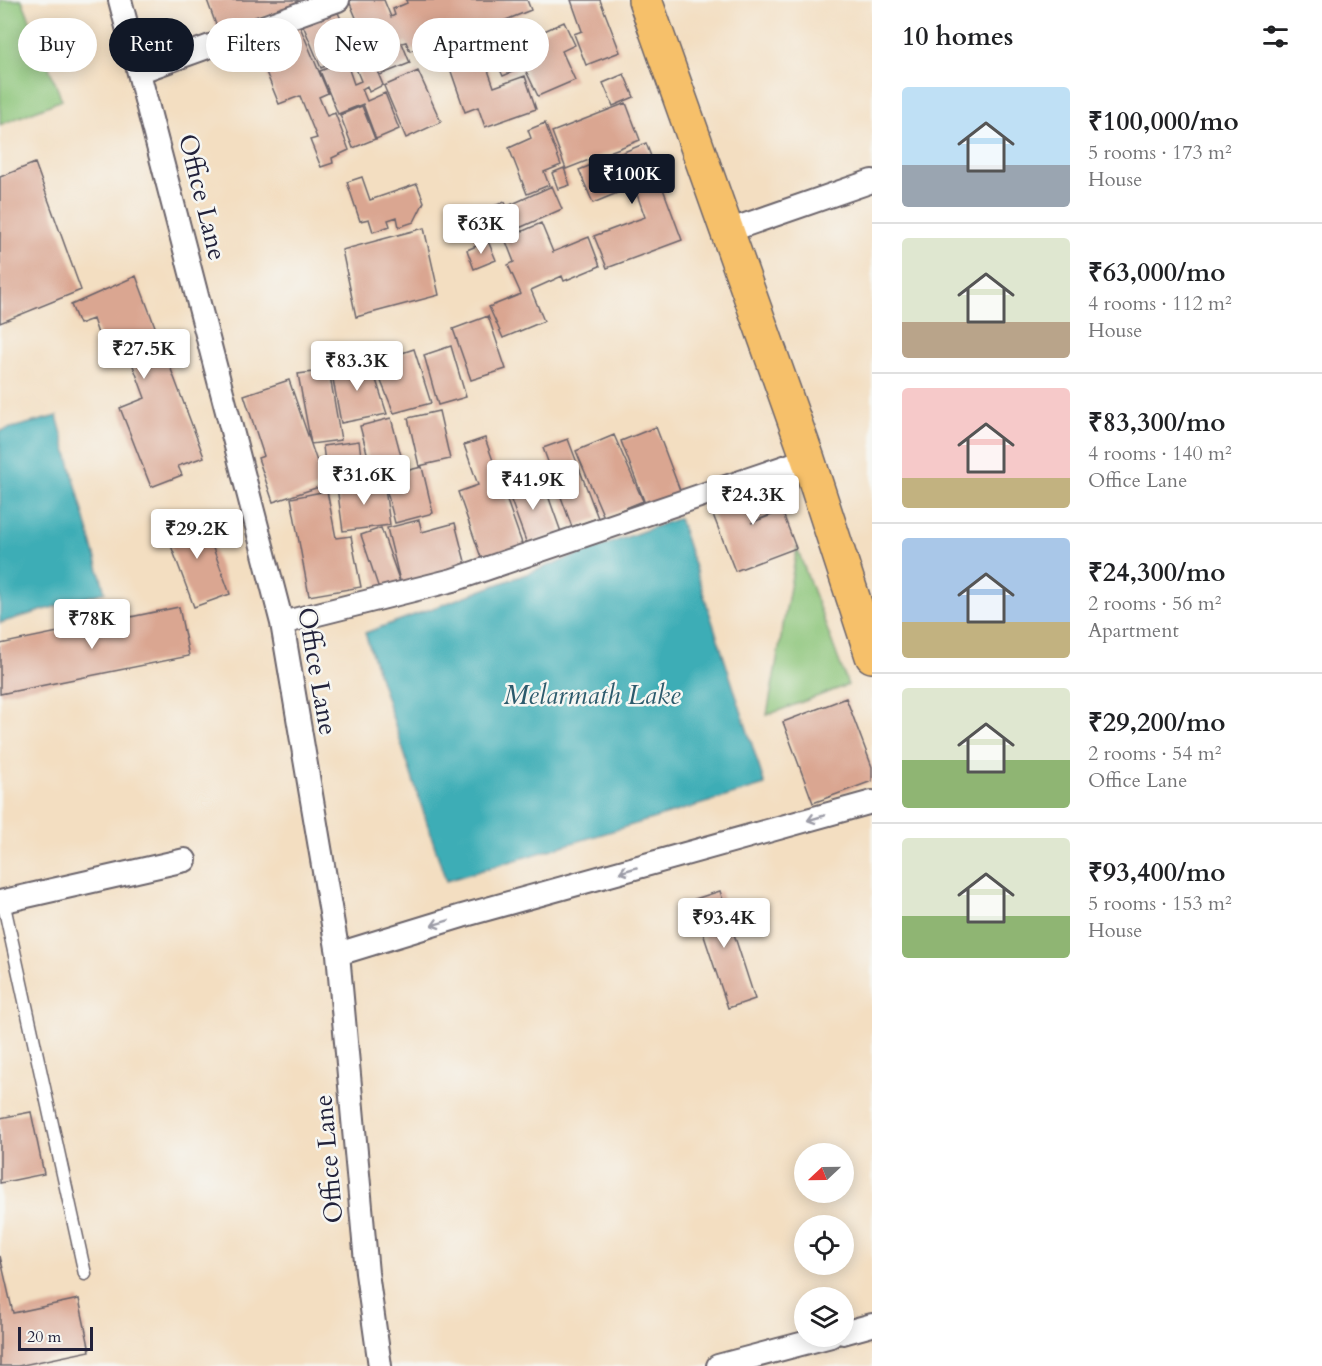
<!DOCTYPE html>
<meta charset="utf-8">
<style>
:root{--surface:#fff;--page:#f6f6f6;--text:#202124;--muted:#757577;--line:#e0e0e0;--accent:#111827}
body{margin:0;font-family:Cardo,serif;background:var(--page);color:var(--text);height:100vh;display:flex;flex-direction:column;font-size:22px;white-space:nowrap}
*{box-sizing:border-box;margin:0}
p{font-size:20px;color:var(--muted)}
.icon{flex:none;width:33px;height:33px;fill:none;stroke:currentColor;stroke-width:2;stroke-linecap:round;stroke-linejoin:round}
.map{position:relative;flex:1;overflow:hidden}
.sheet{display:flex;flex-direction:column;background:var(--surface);width:450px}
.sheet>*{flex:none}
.hud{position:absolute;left:18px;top:18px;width:570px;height:54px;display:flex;gap:12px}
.needle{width:39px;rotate:248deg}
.tools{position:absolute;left:794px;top:1143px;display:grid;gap:12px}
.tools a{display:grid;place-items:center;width:60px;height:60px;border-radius:50%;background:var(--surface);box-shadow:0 3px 15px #0003;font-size:30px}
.scale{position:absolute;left:18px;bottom:15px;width:75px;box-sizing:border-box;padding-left:6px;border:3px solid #22223b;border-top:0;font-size:16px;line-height:21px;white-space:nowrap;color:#22223b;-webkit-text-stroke:4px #f6f6f2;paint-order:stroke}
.price{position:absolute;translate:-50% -51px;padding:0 14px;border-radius:6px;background:#fff;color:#222;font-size:20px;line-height:39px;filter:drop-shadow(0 2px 3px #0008)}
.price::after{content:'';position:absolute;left:50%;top:36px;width:18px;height:14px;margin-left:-9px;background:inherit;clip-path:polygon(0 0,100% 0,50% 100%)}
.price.current{background:var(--accent);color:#fff}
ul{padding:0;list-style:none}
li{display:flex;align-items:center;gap:18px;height:150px;padding:0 30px}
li+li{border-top:2px solid var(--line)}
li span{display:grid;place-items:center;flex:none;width:168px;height:120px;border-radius:6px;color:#555}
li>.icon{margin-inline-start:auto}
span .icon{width:72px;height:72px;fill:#fffc;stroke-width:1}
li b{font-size:26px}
h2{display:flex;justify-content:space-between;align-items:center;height:72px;padding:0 30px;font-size:26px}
.tag{padding:0 21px;border-radius:27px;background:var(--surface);box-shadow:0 3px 15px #0003;font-size:21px;line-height:54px}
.tag.current{background:var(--accent);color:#fff}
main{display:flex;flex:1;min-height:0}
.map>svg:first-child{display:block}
</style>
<main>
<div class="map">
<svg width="872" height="1366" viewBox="0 0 872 1366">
<rect width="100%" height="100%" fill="#f6f6f2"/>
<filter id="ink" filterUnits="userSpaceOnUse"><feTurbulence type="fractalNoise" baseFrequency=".0167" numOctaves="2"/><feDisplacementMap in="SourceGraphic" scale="12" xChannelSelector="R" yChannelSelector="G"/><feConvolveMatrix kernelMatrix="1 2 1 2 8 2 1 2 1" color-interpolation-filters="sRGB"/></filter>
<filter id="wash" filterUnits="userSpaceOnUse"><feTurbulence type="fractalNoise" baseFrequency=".008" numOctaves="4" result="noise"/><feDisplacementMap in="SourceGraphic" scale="24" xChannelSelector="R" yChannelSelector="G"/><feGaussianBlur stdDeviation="1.35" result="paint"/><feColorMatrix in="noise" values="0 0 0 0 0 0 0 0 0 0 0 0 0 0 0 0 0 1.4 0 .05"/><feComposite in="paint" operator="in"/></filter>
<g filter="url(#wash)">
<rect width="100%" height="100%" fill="#f3dec1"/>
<path fill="#8bc478" stroke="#56735a" stroke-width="1.5" d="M0,0H22L62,100L0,125Z
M797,548L848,685L767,715Z"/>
<path fill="#3cadb6" stroke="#2f6878" stroke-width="1.5" d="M57,416L105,592L0,623V431Z
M679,518L765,785L446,881L365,633Z"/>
<g id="blocks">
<path fill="#daa691" d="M207,0H298L299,5L219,33Z
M352,0H384L391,17L395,15L393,9L407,3L406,0H527L531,10L427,51L425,45L410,51L406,42L402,43L410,63L380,75L349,1Z
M571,0H600L620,52L586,65L574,34L582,31Z
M336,8L356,53L321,68L302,23Z
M508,21L518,43L564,22L575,45L562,51L575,80L538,96L524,67L503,76L497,63L490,65L477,36Z
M298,22L328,93L319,97L327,116L335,113L349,150L332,158L333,163L321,167L310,140L317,138L300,96L279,104L253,40Z
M477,39L494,87L525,76L536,109L485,127L478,107L465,112L444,51Z
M370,54L383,85L369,92L367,86L362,89L367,101L385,93L399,129L376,139L363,104L338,114L320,71L346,61L354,84L361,81L353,61Z
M418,71L441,122L406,138L384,86Z
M624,74L634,97L613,106L603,83Z
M626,103L640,140L566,169L552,132Z
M362,106L375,139L353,148L340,115Z
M545,123L561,165L544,172L549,185L527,194L509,148L531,138L528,130Z
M646,143L682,240L607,268L594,236L645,217L634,186L593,203L579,170Z
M35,163L81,290L0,323V177Z
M564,168L570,185L558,189L552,173Z
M362,177L370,200L417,184L424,202L414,222L399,227L397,217L388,220L390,226L373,232L369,219L360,221L347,182Z
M552,186L562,209L517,229L508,206Z
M505,202L515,230L476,244L466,216Z
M541,223L553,252L589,237L600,266L564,281L562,276L531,290L544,321L503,338L489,307L521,294L508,265L514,262L505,239Z
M424,228L439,295L356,317L342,250Z
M488,241L496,260L474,269L467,250Z
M136,276L204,457L178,466L182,475L151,487L120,408L145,398L128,352L107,360L93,319L79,324L71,305Z
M488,316L506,369L471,380L453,329Z
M451,346L466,397L438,405L424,355Z
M414,349L431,403L394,413L376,369L385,366L389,377L402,373L396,355Z
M370,361L387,414L341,423L331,368Z
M329,370L341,440L311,444L298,374Z
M289,380L325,485L273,502L258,458L264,456L244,395Z
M439,411L450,459L419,466L408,418Z
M391,418L403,463L372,472L360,426Z
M656,427L681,493L646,506L621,441Z
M614,435L643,501L604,517L576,451Z
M485,438L524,549L483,563L458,492L478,485L464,445Z
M568,439L598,518L572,527L543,448Z
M359,441L364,477L327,481L323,446Z
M422,467L433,513L395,523L383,476Z
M527,476L533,492L545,487L561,532L527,544L505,484Z
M384,481L390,525L343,531L337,487Z
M773,481L784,509L751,523L782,511L796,548L735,571L710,507Z
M327,491L336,538L351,536L361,587L309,596L291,498Z
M200,513L230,594L194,607L164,527Z
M419,520L422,532L455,523L470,581L382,598L361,535L381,528L401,585L387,528Z
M179,607L189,656L0,694V644Z
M846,698L872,767V781L813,803L783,722Z
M720,891L755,999L728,1008L692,900Z
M31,1112L44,1174L0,1183V1118Z
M0,1256L13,1313L79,1299L90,1351L18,1366H0Z"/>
</g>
</g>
<g filter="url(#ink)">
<use href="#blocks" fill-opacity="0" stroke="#6b646a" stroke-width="1.5"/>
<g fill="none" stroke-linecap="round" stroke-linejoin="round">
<defs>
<path id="service" d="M3,901L85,1274"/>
<path id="minor" d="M120,0L282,623L338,954L367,1273L380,1366
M141,71L338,0
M728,231L872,181
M282,623L453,580L808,459
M0,902L185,860
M338,954L462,916L872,802
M843,1333L872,1325
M718,1366L831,1336"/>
<path id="primary" d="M645,0L808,459L872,656"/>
</defs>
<use href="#service" stroke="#6b646a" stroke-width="15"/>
<use href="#minor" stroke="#6b646a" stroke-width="26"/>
<use href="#primary" stroke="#6b646a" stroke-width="36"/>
<use href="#service" stroke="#fff" stroke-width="12"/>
<use href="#minor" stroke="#fff" stroke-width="22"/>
<use href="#primary" stroke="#f6c06b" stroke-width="33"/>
</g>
<defs><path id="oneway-shaft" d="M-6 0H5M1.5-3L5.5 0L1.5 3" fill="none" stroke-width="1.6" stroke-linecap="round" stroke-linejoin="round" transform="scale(1.5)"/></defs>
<g stroke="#9c9ca7">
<use href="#oneway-shaft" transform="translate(816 818) rotate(164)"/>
<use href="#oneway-shaft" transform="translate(628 870) rotate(164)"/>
<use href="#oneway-shaft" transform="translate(440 923) rotate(163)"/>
</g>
</g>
<g text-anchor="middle" stroke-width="5" stroke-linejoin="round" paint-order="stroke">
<g font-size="26" fill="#22223b" stroke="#f6f6f2">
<text transform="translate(203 197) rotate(76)" y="9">Office Lane</text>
<text transform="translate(318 671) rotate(80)" y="9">Office Lane</text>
<text transform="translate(328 1159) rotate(-95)" y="9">Office Lane</text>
</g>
<g font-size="27" font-style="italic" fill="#2c5a6c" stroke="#f6f6f2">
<text x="592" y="704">Melarmath Lake</text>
</g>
</g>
</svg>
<div class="tools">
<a><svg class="needle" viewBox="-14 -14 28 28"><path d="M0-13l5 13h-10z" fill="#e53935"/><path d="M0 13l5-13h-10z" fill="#757577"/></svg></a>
<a><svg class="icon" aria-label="locate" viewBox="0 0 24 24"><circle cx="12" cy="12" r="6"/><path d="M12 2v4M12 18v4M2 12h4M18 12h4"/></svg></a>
<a><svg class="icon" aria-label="layers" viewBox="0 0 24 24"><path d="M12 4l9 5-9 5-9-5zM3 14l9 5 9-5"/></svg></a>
</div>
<div class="scale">20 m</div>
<b class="price current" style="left:632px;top:205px">₹100K</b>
<b class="price" style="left:481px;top:255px">₹63K</b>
<b class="price" style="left:144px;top:380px">₹27.5K</b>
<b class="price" style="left:357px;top:392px">₹83.3K</b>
<b class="price" style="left:364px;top:506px">₹31.6K</b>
<b class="price" style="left:533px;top:511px">₹41.9K</b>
<b class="price" style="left:753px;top:526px">₹24.3K</b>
<b class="price" style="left:197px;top:560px">₹29.2K</b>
<b class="price" style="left:92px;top:650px">₹78K</b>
<b class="price" style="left:724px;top:949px">₹93.4K</b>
<div class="hud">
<a class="tag">Buy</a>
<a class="tag current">Rent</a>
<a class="tag">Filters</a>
<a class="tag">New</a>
<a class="tag">Apartment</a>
</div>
</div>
<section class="sheet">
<h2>10 homes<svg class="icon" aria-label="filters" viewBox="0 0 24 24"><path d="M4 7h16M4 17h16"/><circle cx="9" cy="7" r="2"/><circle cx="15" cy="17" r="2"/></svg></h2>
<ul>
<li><span style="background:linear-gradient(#bfe0f5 65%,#9aa5b1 0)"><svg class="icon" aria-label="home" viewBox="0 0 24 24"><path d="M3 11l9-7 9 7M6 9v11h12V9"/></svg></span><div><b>₹100,000/mo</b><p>5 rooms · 173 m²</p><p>House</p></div></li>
<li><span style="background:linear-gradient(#dfe7d0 70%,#b9a48a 0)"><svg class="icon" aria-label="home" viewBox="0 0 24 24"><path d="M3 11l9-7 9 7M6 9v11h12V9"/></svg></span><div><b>₹63,000/mo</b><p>4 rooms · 112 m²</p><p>House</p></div></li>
<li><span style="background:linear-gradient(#f6c9c9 75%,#c2b280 0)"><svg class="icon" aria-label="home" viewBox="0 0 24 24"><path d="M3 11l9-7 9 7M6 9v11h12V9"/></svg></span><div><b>₹83,300/mo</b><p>4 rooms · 140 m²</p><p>Office Lane</p></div></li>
<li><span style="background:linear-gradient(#a9c7e8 70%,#c2b280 0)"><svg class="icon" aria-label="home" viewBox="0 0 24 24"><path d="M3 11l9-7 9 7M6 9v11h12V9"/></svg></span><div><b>₹24,300/mo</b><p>2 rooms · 56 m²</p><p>Apartment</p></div></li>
<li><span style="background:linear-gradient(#dfe7d0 60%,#8fb573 0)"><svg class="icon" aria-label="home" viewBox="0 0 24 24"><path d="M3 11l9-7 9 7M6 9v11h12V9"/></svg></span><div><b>₹29,200/mo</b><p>2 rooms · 54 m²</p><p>Office Lane</p></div></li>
<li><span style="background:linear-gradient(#dfe7d0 65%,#8fb573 0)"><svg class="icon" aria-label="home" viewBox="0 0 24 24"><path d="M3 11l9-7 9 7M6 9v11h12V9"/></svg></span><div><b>₹93,400/mo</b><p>5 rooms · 153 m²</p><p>House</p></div></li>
</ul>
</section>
</main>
